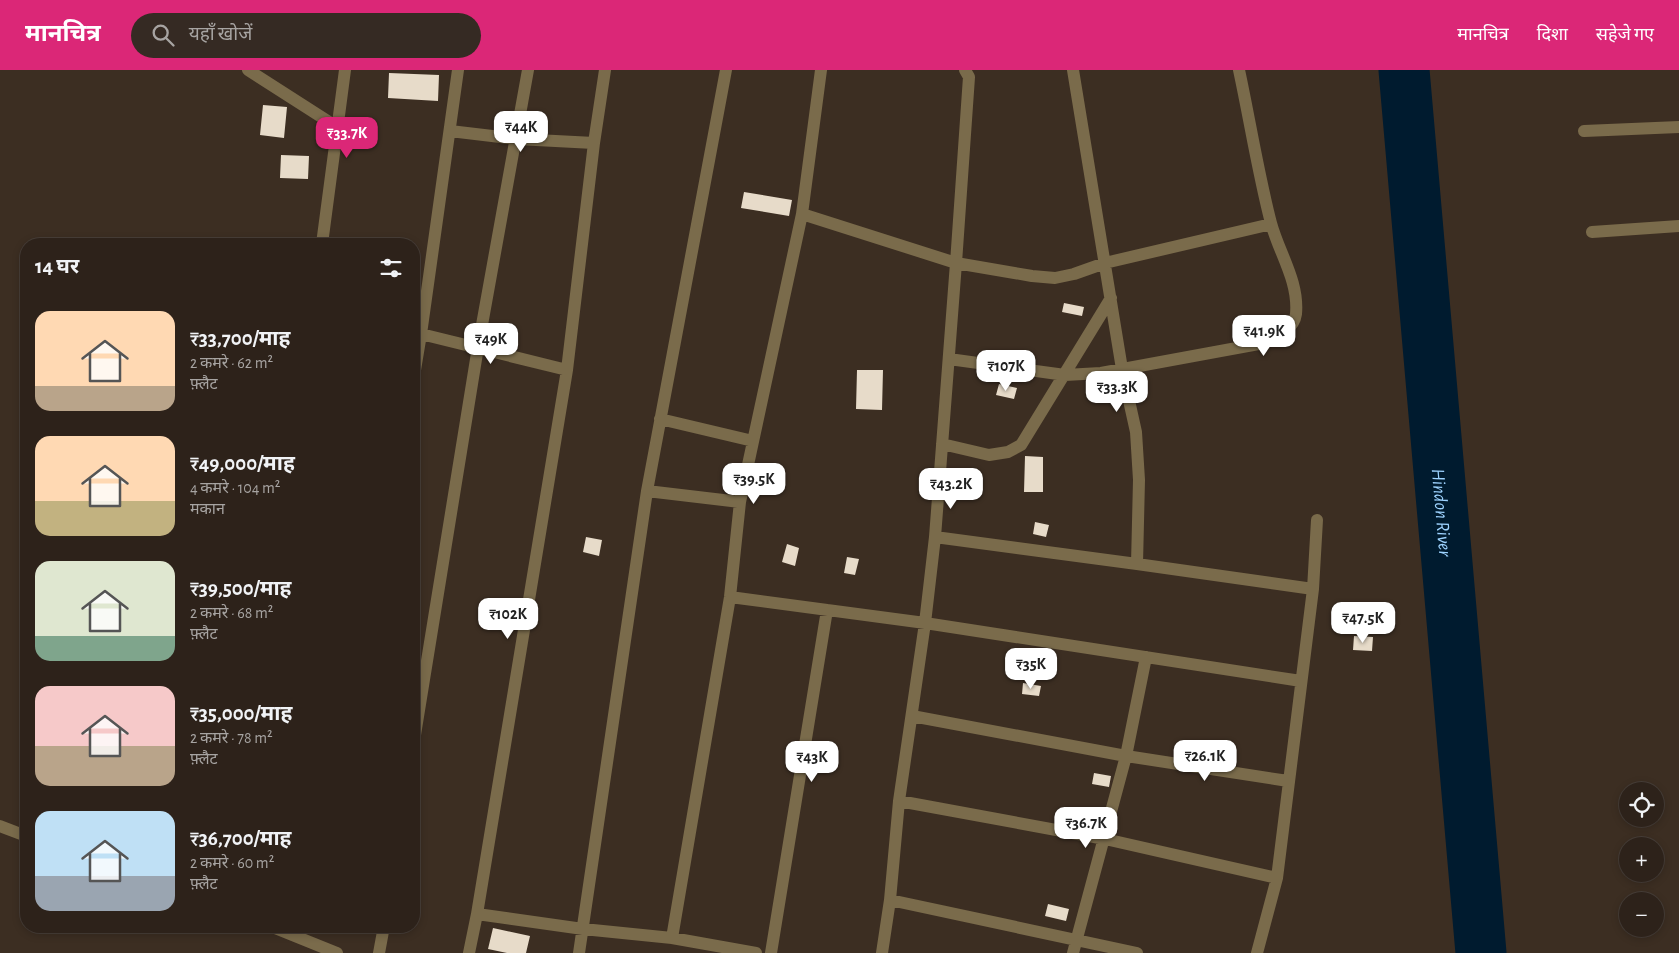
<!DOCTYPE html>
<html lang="hi">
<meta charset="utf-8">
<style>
:root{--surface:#2d221a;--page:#352a23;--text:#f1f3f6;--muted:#a7a4a2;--line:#483f39;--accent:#db2777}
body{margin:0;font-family:"Alegreya Sans","Noto Sans Devanagari",sans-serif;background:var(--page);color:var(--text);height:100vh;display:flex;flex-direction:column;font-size:19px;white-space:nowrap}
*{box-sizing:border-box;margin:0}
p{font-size:16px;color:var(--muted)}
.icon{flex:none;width:28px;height:28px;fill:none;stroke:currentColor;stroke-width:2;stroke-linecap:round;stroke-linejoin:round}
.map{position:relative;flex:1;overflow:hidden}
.details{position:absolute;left:20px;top:168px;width:400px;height:695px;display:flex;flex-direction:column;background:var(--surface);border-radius:20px;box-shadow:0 2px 8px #0003,0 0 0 1px var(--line)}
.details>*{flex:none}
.controls{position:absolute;left:1619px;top:712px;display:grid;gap:10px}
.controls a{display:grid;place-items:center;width:45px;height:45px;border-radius:50%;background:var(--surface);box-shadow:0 2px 8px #0003,0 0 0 1px var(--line);font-size:25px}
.price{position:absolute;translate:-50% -42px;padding:0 11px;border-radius:10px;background:#fff;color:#222;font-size:16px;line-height:32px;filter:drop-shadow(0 1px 2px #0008)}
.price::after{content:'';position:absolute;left:50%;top:30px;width:15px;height:11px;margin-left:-8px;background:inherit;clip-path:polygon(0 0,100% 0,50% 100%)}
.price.active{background:var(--accent);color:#fff}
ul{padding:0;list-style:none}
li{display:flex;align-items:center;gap:15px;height:125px;padding:0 15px}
li span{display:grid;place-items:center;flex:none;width:140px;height:100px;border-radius:15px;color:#555}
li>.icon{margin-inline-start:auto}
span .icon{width:60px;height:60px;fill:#fffc;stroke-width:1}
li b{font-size:21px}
h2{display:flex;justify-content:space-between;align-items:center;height:60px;padding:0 15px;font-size:21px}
header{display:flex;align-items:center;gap:30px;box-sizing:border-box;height:70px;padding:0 25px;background:var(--accent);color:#fff}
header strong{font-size:24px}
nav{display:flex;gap:28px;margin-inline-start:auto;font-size:18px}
.search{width:350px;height:45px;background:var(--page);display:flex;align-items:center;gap:12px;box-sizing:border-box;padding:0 18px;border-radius:28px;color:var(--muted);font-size:19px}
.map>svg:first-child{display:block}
</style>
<header>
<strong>मानचित्र</strong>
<div class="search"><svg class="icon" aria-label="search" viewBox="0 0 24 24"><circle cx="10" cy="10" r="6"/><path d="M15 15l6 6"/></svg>यहाँ खोजें</div>
<nav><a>मानचित्र</a><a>दिशा</a><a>सहेजे गए</a></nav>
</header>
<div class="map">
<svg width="1679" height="883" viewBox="0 0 1679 883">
<rect width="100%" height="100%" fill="#3c2e22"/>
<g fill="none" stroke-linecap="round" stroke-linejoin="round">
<path stroke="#001b2f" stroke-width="51" id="s1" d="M1404,0L1481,883"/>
</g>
<path fill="#e7dbc9" d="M389,3L439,5L438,31L388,28Z
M263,35L287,37L284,68L260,65Z
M281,85L309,86L308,109L280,108Z
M744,122L792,130L789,146L741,138Z
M1064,233L1084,237L1082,246L1062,242Z
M857,300H883L882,340L856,339Z
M999,314L1017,318L1014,329L996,325Z
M1025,386L1043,387V422H1024Z
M1035,452L1049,455L1046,467L1033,464Z
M586,467L602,470L599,486L583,482Z
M787,474L799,478L795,496L782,492Z
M847,487L859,489L855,505L844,503Z
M1354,566L1373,567L1372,581L1353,580Z
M1023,613L1041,616L1039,626L1022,624Z
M1094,703L1111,706L1109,717L1092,714Z
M1048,834L1069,839L1066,851L1045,846Z
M493,858L530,866L526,883H507L488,879Z"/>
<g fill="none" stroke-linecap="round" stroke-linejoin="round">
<path stroke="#7a6b4b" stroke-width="12" d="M248,0L337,57
M605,0L594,73L567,300L477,844L583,859L672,868L756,883
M1073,0L1122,299L1136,362L1139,410L1137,494
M450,61L517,69L594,73
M1584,61L1679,57
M802,144L956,193L1032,206L1055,208L1074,204L1105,193L1271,154
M1592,162L1679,156
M322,174L345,0
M421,264L567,300
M949,289L1065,305L1101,303L1264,273C1276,267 1294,260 1296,244C1299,211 1279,183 1271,153C1258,103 1250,51 1239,0
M414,306L421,264L458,0
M660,349L753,371
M942,374L989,385L1008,382L1021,375L1111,228
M647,421L740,432
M935,467L1137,494L1313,519
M730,527L925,553L1301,611
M912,646L1126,686L1288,711
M414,671L478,277L528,0
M899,731L1105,769L1277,808
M0,756L26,766
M890,830L1137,883
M270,856L337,883
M672,868L730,527L740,432L802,144L821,0
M379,883L384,856
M469,883L477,844
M579,883L647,421L726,0
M771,883L827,540
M882,883L890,830L899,731L925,553L935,467L956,193L969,7L965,0
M1073,883L1126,686L1146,587
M1257,883L1277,808L1313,519L1317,450"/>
</g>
<g text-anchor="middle" stroke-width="5" stroke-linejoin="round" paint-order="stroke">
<g font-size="19" font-style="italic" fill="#9dd3ff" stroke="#322419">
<text dy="7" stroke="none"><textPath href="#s1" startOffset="444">Hindon River</textPath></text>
</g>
</g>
</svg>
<div class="controls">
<a><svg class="icon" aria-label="locate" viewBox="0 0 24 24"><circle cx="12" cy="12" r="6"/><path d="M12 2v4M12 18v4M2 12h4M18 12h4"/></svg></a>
<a>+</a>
<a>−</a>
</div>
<b class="price" style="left:521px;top:83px">₹44K</b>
<b class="price active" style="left:347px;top:89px">₹33.7K</b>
<b class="price" style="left:1264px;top:287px">₹41.9K</b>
<b class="price" style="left:491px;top:295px">₹49K</b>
<b class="price" style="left:1006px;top:322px">₹107K</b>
<b class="price" style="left:1117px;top:343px">₹33.3K</b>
<b class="price" style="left:754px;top:435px">₹39.5K</b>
<b class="price" style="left:951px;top:440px">₹43.2K</b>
<b class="price" style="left:508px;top:570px">₹102K</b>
<b class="price" style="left:1363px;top:574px">₹47.5K</b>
<b class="price" style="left:1031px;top:620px">₹35K</b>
<b class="price" style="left:1205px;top:712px">₹26.1K</b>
<b class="price" style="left:812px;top:713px">₹43K</b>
<b class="price" style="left:1086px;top:779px">₹36.7K</b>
<section class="details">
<h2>14 घर<svg class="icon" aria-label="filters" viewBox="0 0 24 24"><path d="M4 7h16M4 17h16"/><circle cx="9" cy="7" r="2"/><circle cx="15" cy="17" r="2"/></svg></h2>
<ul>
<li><span style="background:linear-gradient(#ffd9b3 75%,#b9a48a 0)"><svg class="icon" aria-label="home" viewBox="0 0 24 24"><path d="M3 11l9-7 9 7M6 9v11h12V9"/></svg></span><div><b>₹33,700/माह</b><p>2 कमरे · 62 m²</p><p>फ़्लैट</p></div></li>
<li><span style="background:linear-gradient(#ffd9b3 65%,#c2b280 0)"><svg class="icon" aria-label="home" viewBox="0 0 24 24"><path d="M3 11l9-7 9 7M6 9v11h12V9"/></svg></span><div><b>₹49,000/माह</b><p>4 कमरे · 104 m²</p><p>मकान</p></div></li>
<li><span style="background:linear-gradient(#dfe7d0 75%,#7fa58c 0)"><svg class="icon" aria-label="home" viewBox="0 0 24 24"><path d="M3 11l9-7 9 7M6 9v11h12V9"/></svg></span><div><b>₹39,500/माह</b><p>2 कमरे · 68 m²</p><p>फ़्लैट</p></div></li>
<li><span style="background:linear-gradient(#f6c9c9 60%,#b9a48a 0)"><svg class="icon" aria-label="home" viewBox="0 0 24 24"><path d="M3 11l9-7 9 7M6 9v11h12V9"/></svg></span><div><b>₹35,000/माह</b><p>2 कमरे · 78 m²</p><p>फ़्लैट</p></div></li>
<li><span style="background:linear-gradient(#bfe0f5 65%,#9aa5b1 0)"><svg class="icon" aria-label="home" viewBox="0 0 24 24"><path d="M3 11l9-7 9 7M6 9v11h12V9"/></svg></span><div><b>₹36,700/माह</b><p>2 कमरे · 60 m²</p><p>फ़्लैट</p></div></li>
</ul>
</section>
</div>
